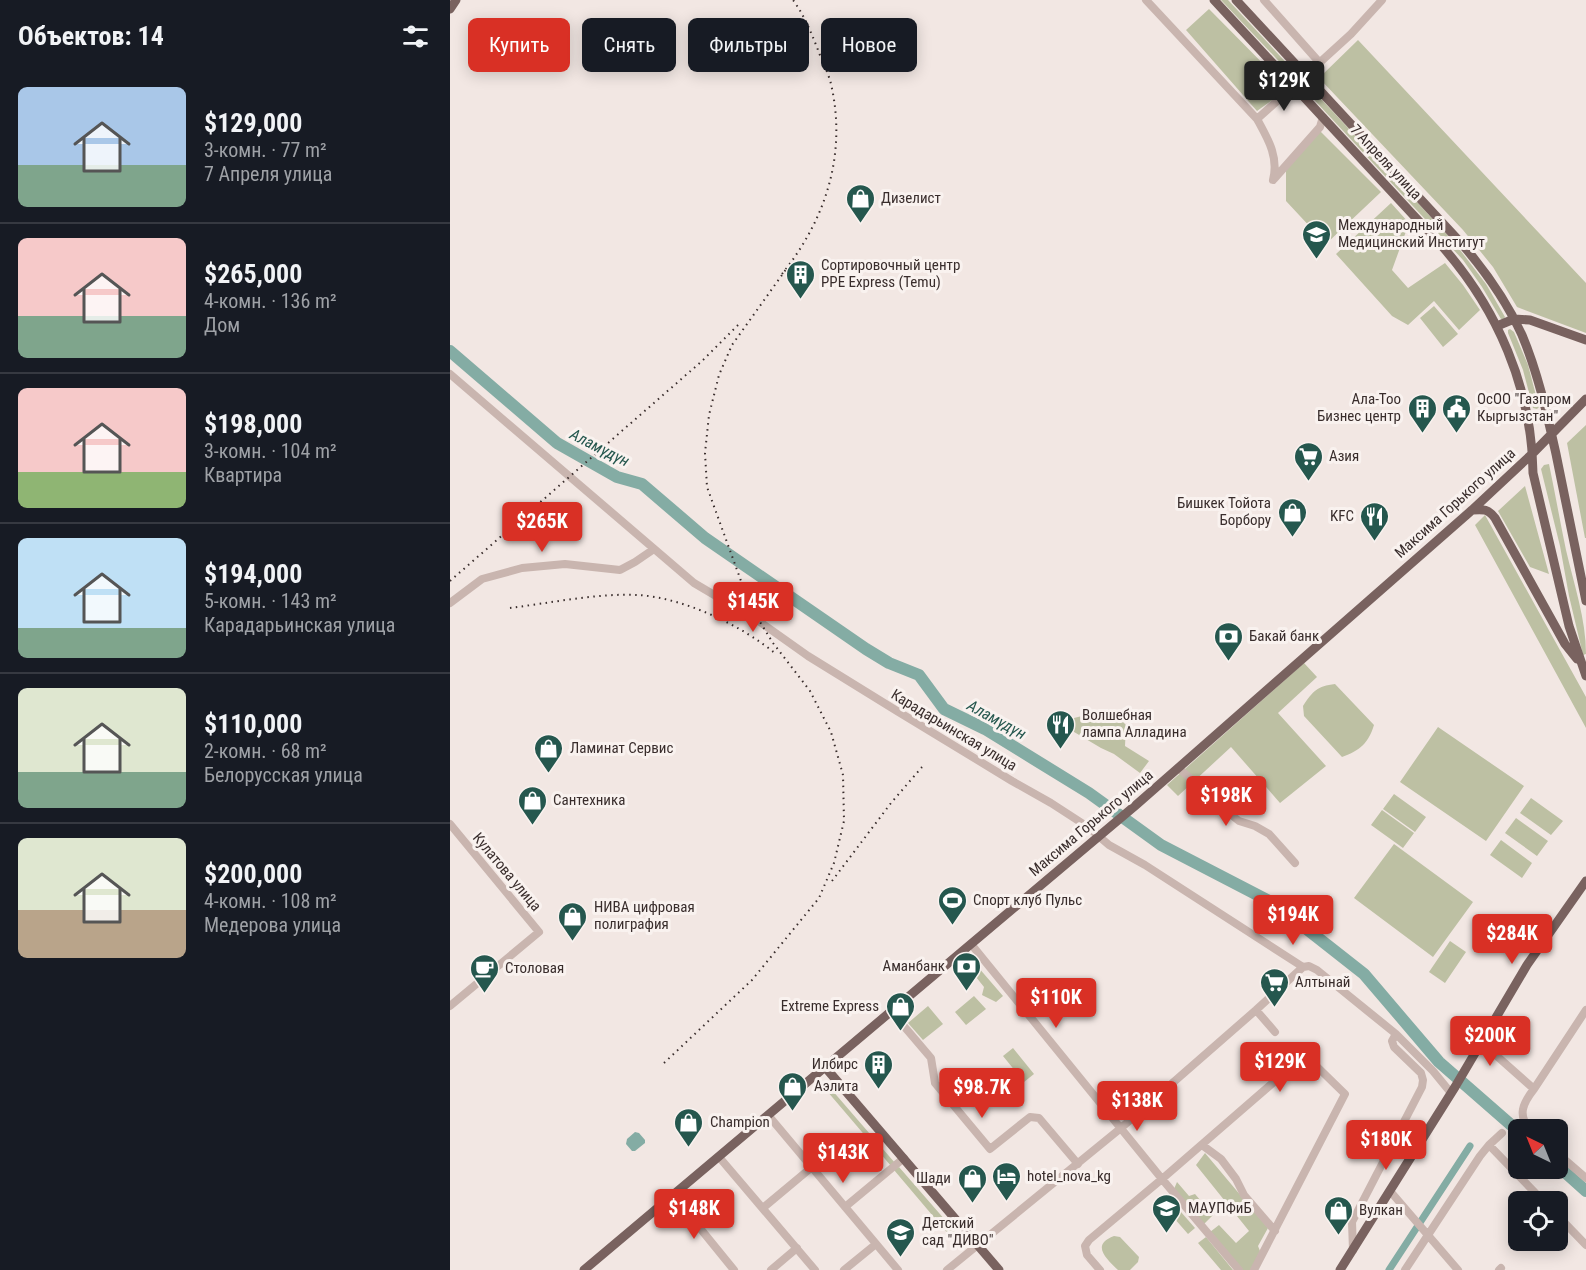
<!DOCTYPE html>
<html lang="ru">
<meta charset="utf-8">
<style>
:root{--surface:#171b24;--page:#20242c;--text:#f1f3f6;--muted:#9ea1a6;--line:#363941;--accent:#d93025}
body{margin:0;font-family:"Roboto Condensed",sans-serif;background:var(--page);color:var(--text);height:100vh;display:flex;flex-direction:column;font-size:22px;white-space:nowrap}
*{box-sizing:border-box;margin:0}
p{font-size:20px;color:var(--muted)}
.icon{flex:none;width:33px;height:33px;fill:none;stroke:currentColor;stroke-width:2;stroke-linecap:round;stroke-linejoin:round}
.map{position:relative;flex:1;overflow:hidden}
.sheet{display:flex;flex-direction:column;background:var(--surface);width:450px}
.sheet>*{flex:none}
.hud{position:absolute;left:18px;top:18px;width:570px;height:54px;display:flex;gap:12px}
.needle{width:39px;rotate:317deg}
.controls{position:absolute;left:1058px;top:1119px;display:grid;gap:12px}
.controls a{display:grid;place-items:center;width:60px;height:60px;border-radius:9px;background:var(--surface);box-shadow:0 3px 15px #0003;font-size:30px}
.price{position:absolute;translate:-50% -51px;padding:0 14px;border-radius:6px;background:var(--accent);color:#fff;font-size:20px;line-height:39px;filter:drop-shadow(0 2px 3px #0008)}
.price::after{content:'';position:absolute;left:50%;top:36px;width:18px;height:14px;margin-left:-9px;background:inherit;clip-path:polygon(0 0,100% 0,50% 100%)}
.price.on{background:#222;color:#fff}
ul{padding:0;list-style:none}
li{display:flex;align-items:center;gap:18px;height:150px;padding:0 18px}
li+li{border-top:2px solid var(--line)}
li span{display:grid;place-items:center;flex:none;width:168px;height:120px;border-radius:9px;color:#555}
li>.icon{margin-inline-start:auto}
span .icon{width:72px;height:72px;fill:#fffc;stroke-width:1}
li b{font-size:26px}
h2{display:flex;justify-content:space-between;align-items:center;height:72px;padding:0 18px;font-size:26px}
.pill{padding:0 21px;border-radius:9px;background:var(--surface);box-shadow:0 3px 15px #0003;font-size:21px;line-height:54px}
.pill.on{background:var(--accent);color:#fff}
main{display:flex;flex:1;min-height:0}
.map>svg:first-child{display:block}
</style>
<main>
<section class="sheet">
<h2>Объектов: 14<svg class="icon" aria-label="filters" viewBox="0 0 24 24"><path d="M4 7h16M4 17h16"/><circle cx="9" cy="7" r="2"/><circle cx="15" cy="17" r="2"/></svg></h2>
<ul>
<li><span style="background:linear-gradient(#a9c7e8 65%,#7fa58c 0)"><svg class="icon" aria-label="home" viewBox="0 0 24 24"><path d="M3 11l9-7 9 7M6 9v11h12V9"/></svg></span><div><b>$129,000</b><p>3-комн. · 77 m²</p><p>7 Апреля улица</p></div></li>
<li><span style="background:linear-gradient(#f6c9c9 65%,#7fa58c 0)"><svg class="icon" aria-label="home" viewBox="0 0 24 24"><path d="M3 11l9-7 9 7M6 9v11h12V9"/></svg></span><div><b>$265,000</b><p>4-комн. · 136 m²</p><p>Дом</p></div></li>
<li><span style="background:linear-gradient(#f6c9c9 70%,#8fb573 0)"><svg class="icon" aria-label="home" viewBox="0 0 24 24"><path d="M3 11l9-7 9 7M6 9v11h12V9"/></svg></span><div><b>$198,000</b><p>3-комн. · 104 m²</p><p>Квартира</p></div></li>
<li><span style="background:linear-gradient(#bfe0f5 75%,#7fa58c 0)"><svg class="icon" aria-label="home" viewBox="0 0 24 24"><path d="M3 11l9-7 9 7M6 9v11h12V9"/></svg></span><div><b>$194,000</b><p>5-комн. · 143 m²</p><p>Карадарьинская улица</p></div></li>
<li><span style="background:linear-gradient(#dfe7d0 70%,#7fa58c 0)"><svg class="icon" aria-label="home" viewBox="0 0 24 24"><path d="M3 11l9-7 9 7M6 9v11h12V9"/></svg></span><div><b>$110,000</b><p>2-комн. · 68 m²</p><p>Белорусская улица</p></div></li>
<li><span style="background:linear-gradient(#dfe7d0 60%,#b9a48a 0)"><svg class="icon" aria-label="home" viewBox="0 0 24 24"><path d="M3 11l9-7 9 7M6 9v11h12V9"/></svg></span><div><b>$200,000</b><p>4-комн. · 108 m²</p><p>Медерова улица</p></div></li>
</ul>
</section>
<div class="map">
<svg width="1136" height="1270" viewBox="0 0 1136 1270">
<rect width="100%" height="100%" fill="#f2e7e3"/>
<path fill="#bdc0a3" d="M771,0H778L844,71L841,74Z
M759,9L838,89L807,111L736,30Z
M908,40L1136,283V333L1067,307L1043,267L1013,230L869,78Z
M860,87L1004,242L1036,284L1055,317L1054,319H1051L1032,287L1013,260L856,91Z
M870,131L931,192L876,244L836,201V168Z
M941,203L959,223L942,270L958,288L995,263L1013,285L1030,310L1009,330L984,301L958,325L942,316L886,254Z
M984,306L1008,334L993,347L970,318Z
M1060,329L1064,332L1078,365L1089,407L1087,409L1083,408L1073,370L1058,333V330Z
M1136,425V538H1135L1117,443Z
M1099,464C1105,493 1110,521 1116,550C1124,585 1136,619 1136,654L1133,655L1119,596L1110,546L1091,469L1094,465Z
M1075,486L1099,574L1080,567L1048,511Z
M1035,515L1136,697V728L1025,525Z
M854,663L867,677L828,713L876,766L830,803L781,747L728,796L717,785Z
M885,684L924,725C919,742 910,751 892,757L854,716L853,706C863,691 867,686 885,684Z
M660,709L676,725L675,746L699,761L690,773L664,754L651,748L614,726L616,720Z
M988,727L1074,786L1036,841L950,782Z
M944,794L976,817L965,832L933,809Z
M1081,798L1113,821L1101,835L1070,813Z
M932,810L964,833L953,848L921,825Z
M1066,818L1098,841L1087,856L1055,833Z
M1051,840L1082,863L1072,878L1040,855Z
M944,844L1023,902L983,957L904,898Z
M1000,941L1016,952L995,983L979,972Z
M528,967L553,996L546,1002L532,995L534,987L522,972Z
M524,996L536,1009L516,1025L505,1012Z
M478,1006L493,1024L473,1040L458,1023Z
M563,1048L584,1074L574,1082L553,1056Z
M375,1082L445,1163L441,1166L371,1084Z
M755,1153L818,1228L808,1246L810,1251L801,1270H792L760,1232L769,1225L786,1243L799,1231L746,1165Z
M449,1167L516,1244L510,1248L444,1170Z
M727,1182L739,1196L745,1194L763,1215L754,1224L724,1189Z
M717,1196L745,1228L738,1234L709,1201Z
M664,1236L670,1237L689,1257L688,1262L680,1270H668C657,1259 640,1245 664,1236Z
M756,1237L783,1270H771L748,1243Z"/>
<path fill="#84aca4" d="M185,1132L189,1133L195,1140V1143L185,1151H182L176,1144L177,1139Z"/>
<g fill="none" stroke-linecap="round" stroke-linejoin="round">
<path stroke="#84aca4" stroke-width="7" d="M939,1270L1020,1146"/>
<path stroke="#84aca4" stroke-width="12" d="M0,351L107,443L167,477L192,484L255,538L416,649L439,663L469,675L494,709L535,729L639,793L711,845L825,904L914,974L989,1062L1068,1131
M1107,1165L1136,1191"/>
<path stroke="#c9b5af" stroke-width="8" d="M696,0L807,119C818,139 829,157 823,180
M814,0L869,62
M856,75L901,34L932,0
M807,119L844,86
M824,179L870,127L873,117
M0,374L244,583L310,622L358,656L447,711L562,781L601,803L638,827L659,845L695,865L853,967L859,966L867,970L946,1034L983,1071L1001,1093
M0,603L32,579L72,568L115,564L170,570L185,562L204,549
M728,768L740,778L767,808L774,809L789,821L805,826L819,834L845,863
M0,824L89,932L0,1006
M521,944L712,1179L789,1270
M806,1010L825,1032
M441,1011L481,1058L485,1083L540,1149L580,1117L589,1118L628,1164
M1031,1042L1084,1089
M318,1115L448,1270
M1080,1130C1067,1115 1073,1103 1084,1089L1136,1010
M752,1145L771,1159L786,1179L794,1195L825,1231
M1039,1145L1094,1202
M1107,1153L1136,1178
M269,1157L365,1270
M940,1191L1008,1270
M223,1195L284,1270
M395,1207L454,1158
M313,1208L362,1167
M1107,1215L1136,1245
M903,1250L902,1222L972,1087L973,1080L971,1073L944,1047L942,1041L946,1034
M321,1270L347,1248
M394,1270L426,1244
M497,1270L671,1128L806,1010L853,967
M650,1270L637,1255L635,1246L639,1240L712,1179L855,1055L895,1094L804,1270
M955,1270L1030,1156L1039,1145L1052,1133
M1049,1270L1051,1268"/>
<path stroke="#79625f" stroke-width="9" d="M764,0L991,245C1047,308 1082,388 1083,473L1119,626L1136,676
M786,0L1012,244C1036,272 1057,302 1072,335C1088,373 1097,414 1106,454C1116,503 1126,552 1136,601
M0,9L6,0
M1047,326L1064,319L1080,320L1136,340
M1022,510C1034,509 1038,509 1045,518L1115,644L1127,659
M375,1067L549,1270
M134,1270L686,805L1022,510L1083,453L1136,399
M890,1270L1005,1087L1077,965L1136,881"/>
<path stroke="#392d2c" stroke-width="2" stroke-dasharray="1.5 4.5" stroke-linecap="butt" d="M332,274C376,219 397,154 381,84C378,72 372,61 368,50C361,32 354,15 343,0
M0,581L252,361L289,324
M60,608C100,603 147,593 188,595C234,598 291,625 326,654
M382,881L441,803L472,767
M214,1063L302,980L369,898L384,863L394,821L393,775L381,732L360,691L323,643L310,622L295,592L257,487L255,453L259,415L269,375L282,345L337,268"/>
</g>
<defs>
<symbol id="shop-pin" viewBox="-11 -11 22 30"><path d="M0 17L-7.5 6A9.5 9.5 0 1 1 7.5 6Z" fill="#25574e" stroke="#f9f2ef"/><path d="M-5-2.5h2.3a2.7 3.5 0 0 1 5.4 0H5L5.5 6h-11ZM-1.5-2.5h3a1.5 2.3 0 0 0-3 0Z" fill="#fff"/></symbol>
<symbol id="university-pin" viewBox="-11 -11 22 30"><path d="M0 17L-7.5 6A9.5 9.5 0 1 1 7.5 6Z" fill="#25574e" stroke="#f9f2ef"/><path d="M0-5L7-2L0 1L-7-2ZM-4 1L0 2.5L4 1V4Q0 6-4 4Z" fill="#fff"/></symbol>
<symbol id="building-pin" viewBox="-11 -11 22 30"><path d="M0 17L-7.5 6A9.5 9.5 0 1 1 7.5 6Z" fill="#25574e" stroke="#f9f2ef"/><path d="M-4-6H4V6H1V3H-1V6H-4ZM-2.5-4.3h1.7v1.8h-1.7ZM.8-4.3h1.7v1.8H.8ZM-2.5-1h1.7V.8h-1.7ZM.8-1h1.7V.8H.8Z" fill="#fff"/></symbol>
<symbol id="civic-pin" viewBox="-11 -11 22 30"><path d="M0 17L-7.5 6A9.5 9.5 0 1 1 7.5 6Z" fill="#25574e" stroke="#f9f2ef"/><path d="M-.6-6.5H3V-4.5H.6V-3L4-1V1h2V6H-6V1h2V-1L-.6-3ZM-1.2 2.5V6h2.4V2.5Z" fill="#fff"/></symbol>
<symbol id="supermarket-pin" viewBox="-11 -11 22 30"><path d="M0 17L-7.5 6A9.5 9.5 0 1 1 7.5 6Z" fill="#25574e" stroke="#f9f2ef"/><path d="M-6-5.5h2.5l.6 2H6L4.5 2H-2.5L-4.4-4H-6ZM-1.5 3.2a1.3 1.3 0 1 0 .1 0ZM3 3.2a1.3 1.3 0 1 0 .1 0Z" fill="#fff"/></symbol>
<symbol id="restaurant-pin" viewBox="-11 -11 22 30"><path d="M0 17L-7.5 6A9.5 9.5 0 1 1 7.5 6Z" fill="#25574e" stroke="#f9f2ef"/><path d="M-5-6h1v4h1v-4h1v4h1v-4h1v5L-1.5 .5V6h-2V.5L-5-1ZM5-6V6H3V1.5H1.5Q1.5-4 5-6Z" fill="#fff"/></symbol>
<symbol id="bank-pin" viewBox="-11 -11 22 30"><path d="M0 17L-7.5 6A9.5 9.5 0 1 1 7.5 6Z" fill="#25574e" stroke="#f9f2ef"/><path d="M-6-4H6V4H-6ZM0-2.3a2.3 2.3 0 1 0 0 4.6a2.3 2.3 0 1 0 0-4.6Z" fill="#fff"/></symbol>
<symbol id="stadium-pin" viewBox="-11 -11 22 30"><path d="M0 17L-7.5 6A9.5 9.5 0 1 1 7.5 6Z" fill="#25574e" stroke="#f9f2ef"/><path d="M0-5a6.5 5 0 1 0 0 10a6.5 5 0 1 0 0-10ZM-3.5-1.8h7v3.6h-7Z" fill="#fff"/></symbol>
<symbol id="cafe-pin" viewBox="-11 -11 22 30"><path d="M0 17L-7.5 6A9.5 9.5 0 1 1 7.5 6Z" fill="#25574e" stroke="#f9f2ef"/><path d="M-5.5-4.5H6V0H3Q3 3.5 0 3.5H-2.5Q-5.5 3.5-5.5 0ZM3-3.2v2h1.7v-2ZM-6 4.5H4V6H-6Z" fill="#fff"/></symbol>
<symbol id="hotel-pin" viewBox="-11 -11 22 30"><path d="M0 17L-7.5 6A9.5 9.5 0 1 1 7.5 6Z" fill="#25574e" stroke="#f9f2ef"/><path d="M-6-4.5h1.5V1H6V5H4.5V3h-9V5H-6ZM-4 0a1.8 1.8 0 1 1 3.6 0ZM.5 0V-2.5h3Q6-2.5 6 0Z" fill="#fff"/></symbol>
<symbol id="school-pin" viewBox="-11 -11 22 30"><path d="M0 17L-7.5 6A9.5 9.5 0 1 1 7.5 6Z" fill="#25574e" stroke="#f9f2ef"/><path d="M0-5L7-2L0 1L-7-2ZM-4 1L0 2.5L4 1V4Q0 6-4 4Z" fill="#fff"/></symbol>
</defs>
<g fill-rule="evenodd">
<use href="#shop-pin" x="394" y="182" width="33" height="45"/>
<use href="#university-pin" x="850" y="218" width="33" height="45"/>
<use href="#building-pin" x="334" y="258" width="33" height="45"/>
<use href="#building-pin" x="956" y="392" width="33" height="45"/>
<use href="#civic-pin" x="990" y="392" width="33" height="45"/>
<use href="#supermarket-pin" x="842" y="440" width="33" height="45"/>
<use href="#shop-pin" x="826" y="496" width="33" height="45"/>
<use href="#restaurant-pin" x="908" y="500" width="33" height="45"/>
<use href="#bank-pin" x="762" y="620" width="33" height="45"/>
<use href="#restaurant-pin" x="594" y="708" width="33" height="45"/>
<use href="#shop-pin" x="82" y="732" width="33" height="45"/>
<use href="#shop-pin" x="66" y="784" width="33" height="45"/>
<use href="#stadium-pin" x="486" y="884" width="33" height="45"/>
<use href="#shop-pin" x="106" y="900" width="33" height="45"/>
<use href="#bank-pin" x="500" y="950" width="33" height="45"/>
<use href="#cafe-pin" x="18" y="952" width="33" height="45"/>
<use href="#supermarket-pin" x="808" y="966" width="33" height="45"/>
<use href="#shop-pin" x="434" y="990" width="33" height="45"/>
<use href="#building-pin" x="412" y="1048" width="33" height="45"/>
<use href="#shop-pin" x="326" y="1070" width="33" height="45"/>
<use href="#shop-pin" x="222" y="1106" width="33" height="45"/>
<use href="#hotel-pin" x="540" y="1160" width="33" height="45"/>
<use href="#shop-pin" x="506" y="1162" width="33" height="45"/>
<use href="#university-pin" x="700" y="1192" width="33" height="45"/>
<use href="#shop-pin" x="872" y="1194" width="33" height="45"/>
<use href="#school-pin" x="434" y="1216" width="33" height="45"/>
</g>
<g text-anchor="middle" stroke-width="6" stroke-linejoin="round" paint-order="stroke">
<g font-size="15" fill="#392d2c" stroke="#f9f2ef">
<text transform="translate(936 162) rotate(47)" y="5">7 Апреля улица</text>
<text transform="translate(1005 503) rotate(-42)" y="5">Максима Горького улица</text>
<text transform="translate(504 730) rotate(31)" y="5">Карадарьинская улица</text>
<text transform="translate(641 823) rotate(-40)" y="5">Максима Горького улица</text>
<text transform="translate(57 872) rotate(50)" y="5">Кулатова улица</text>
</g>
<g font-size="15" fill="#392d2c" stroke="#f9f2ef" text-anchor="start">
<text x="431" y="203">Дизелист</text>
<text x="888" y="230">Международный<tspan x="888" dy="17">Медицинский Институт</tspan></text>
<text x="371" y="270">Сортировочный центр<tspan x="371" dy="17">PPE Express (Temu)</tspan></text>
<text x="951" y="404" text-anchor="end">Ала-Тоо<tspan x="951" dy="17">Бизнес центр</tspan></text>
<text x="1027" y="404">ОсОО "Газпром<tspan x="1027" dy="17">Кыргызстан"</tspan></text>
<text x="879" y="461">Азия</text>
<text x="821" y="508" text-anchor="end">Бишкек Тойота<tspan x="821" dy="17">Борбору</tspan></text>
<text x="904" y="521" text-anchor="end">KFC</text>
<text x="799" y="641">Бакай банк</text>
<text x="632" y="720">Волшебная<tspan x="632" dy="17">лампа Алладина</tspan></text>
<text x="120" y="753">Ламинат Сервис</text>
<text x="103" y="805">Сантехника</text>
<text x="523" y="905">Спорт клуб Пульс</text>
<text x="144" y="912">НИВА цифровая<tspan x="144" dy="17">полиграфия</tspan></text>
<text x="495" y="971" text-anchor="end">Аманбанк</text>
<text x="55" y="973">Столовая</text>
<text x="845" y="987">Алтынай</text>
<text x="429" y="1011" text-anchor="end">Extreme Express</text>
<text x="408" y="1069" text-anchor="end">Илбирс</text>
<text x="364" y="1091">Аэлита</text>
<text x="260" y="1127">Champion</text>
<text x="577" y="1181">hotel_nova_kg</text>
<text x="501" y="1183" text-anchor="end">Шади</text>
<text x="738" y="1213">МАУПФиБ</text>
<text x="909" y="1215">Вулкан</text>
<text x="472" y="1228">Детский<tspan x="472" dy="17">сад "ДИВО"</tspan></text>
</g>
<g font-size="16" font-style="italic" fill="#25574e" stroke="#f9f2ef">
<text transform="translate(150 447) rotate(27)" y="6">Аламүдүн</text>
<text transform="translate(547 719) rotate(29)" y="6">Аламүдүн</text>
</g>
</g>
</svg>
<div class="controls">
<a><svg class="needle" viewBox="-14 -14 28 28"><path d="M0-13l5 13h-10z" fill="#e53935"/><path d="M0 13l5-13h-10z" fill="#9ea1a6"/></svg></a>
<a><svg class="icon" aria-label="locate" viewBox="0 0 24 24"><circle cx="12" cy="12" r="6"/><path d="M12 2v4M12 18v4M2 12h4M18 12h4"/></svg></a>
</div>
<b class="price on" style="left:834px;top:112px">$129K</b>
<b class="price" style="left:92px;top:553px">$265K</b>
<b class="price" style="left:303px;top:633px">$145K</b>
<b class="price" style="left:776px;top:827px">$198K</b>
<b class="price" style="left:843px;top:946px">$194K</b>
<b class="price" style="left:1062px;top:965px">$284K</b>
<b class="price" style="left:606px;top:1029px">$110K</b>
<b class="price" style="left:1040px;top:1067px">$200K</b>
<b class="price" style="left:830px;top:1093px">$129K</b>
<b class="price" style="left:532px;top:1119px">$98.7K</b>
<b class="price" style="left:687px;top:1132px">$138K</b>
<b class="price" style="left:936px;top:1171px">$180K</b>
<b class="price" style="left:393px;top:1184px">$143K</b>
<b class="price" style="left:244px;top:1240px">$148K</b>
<div class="hud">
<a class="pill on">Купить</a>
<a class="pill">Снять</a>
<a class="pill">Фильтры</a>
<a class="pill">Новое</a>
</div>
</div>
</main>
